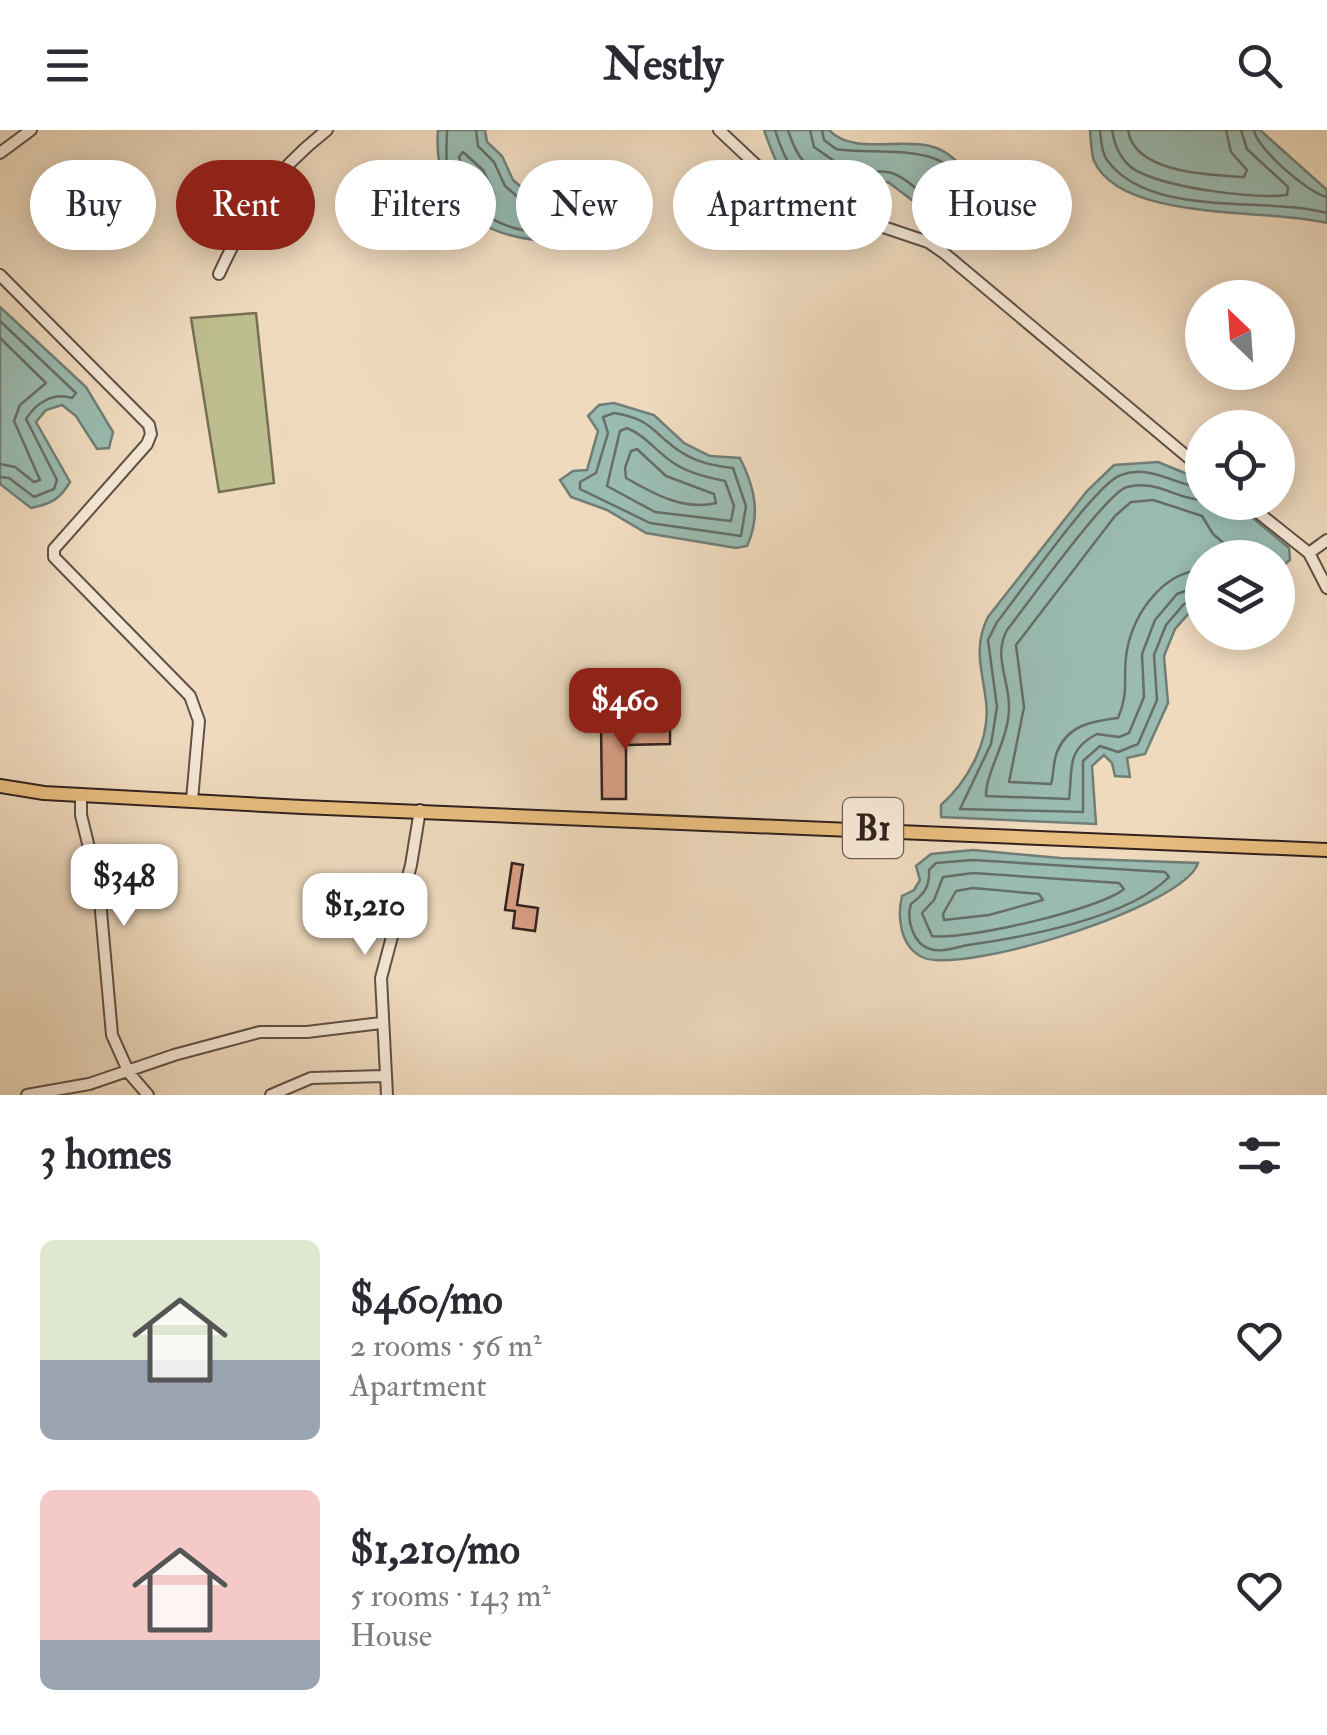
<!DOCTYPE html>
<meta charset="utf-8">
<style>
:root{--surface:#fff;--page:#f2f2f3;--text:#2b2b33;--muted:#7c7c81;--accent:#8f2418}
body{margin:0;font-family:"IM FELL Double Pica",serif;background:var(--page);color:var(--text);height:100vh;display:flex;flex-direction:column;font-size:38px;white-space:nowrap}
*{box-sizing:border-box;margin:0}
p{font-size:32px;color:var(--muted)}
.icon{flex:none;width:55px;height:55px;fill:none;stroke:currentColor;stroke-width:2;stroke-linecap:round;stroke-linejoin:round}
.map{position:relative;height:965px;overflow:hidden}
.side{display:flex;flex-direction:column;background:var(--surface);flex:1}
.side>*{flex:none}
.top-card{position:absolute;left:30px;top:30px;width:1268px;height:90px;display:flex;gap:20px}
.needle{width:65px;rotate:335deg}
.buttons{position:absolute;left:1185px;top:150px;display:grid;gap:20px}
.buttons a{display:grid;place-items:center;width:110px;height:110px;border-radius:50%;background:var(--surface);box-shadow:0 5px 25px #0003;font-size:50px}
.price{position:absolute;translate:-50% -85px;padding:0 22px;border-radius:20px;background:#fff;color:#222;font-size:32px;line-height:65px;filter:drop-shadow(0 2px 5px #0008)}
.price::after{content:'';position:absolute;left:50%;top:60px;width:30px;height:22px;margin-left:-15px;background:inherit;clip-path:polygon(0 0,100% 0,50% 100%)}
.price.on{background:var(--accent);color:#fff}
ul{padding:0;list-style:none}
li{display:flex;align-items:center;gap:30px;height:250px;padding:0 40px}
li span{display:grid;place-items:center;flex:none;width:280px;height:200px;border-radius:15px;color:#555}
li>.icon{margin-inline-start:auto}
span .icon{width:120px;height:120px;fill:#fffc;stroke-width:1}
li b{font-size:42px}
h2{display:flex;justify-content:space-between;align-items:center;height:120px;padding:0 40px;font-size:42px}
.pill{padding:0 35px;border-radius:45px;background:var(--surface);box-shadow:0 5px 25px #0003;font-size:35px;line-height:90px}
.pill.on{background:var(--accent);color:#fff}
header{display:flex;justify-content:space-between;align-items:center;height:130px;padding:0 40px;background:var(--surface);font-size:45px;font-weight:700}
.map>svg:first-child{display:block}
</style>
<header><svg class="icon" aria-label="menu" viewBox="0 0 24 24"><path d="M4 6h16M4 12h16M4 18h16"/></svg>Nestly<svg class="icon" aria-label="search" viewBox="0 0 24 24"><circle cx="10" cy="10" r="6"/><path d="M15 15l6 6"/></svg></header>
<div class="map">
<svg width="1327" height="965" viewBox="0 0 1327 965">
<rect width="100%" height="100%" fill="#efdabe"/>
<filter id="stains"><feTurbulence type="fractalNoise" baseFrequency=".002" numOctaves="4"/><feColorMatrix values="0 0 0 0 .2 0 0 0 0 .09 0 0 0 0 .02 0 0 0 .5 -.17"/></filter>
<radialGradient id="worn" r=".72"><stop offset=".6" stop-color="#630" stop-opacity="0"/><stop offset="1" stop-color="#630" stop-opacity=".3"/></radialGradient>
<path fill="#bdbe8f" stroke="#777056" stroke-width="2.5" d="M256,183L274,353L219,362L191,188Z"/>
<path fill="#9abbb1" stroke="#707e76" stroke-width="2.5" d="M438,0H485L487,12L502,26L513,50L561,92L562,112C488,110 432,83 438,0Z
M764,0H829C852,25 899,8 930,16C952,21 965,40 978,57L958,84L933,86L888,52L859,56L829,68C784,53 780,45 764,0Z
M1090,0H1260L1327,60V93C1272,78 1122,93 1094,31C1091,23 1091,9 1090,0Z
M0,177L86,257L113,302L109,318L97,319L76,286L62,275L46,280L36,292L70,352C60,369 51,374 31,378L0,354Z
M614,273L654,285L684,313L710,326L740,328C755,358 761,385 747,416L736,418L646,403L607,380L571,367L560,350L573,341L587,340L598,301L588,286L599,275Z
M1158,332L1202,350V372L1233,373L1241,378L1289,418L1290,430L1278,440V428H1202V476L1190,482L1175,499L1164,526L1168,573L1145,624L1127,628L1130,647L1115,646L1112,633L1104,625L1092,636L1096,694L941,687V675C968,651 991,610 986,571C982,539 973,517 988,487L1087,361L1114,335Z
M973,720L1060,728L1198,733C1185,777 960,846 922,827C900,816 897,787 902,766L914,760L920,750L916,736L931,724Z"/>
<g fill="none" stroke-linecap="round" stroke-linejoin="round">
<path stroke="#666e67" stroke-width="2.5" d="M447,0C447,16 444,32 451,47C465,82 512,105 548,101L549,93L505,56L494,32L478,16L476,0
M775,0C783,26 797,61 831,56C850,54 870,36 892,43C916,51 925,77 953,74L964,59C949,9 875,26 836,19L824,10L822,0
M788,0C795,22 808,50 836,40L837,33L814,17L810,0
M1100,0C1101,9 1101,22 1107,30C1150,89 1264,66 1327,83
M1112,0C1115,18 1122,35 1141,43C1173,58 1252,69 1287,65L1288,57L1247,19L1241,0
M1128,0C1134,43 1209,45 1244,47L1247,40L1231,22L1226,0
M1254,0C1256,18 1309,64 1327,67
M463,22L483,40L494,63L492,69C474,65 463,44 459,27Z
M0,191L76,263L72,268C53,262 36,273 26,289L57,350L54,359L34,367L9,348L0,347
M0,208L46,253L20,275L14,291L40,350L34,352L15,337L0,334
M614,283C653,289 653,304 681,322C698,333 715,336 733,338L746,376L741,406L650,393L580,359V352L596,343L608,303L603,287Z
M627,298C646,306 655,320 672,332C688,343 706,347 725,351L734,376L731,391L655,382L607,356L620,301Z
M637,319L666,346L714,364L716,373C684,381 654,364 626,348L625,338L631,321Z
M1202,358C1175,355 1151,334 1121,345C1097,352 1018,466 997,492L988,510L997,577L991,614L960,679L1083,682V631L1100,616L1118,622L1138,614L1157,570L1154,525L1166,495L1184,474L1202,468
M1202,370C1176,369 1156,349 1127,357C1107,362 1026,476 1007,500C993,526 1009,549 1009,576C1010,608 985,643 986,666L1069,669C1073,640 1065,620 1097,604L1119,607L1129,603L1144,567L1142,524L1155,490L1177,464L1202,455
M1202,440C1163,442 1134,483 1127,520C1122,546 1130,561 1118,588C1094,591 1068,594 1057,622C1053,632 1054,644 1051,654L1009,652L1024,577L1016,515L1115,386L1131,372L1153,370L1175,377L1202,386L1213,404L1241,428
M973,730L1165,742L1169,747C1129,788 1024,807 968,815C956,817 943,823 930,819C913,814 906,789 911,774C924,764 930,757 929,740L936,733Z
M973,743L1119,753L1124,759C1101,779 963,811 932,806L922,783L934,770L943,747Z
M973,758L1039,764L1043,770L989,785L944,790L943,784L956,761Z"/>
</g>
<path fill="#dba087" stroke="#31221d" stroke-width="2.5" d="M670,595V614L626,615V669H602L601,596Z
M512,733L523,735L517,775L538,778L535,801L513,798L515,781L505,780Z"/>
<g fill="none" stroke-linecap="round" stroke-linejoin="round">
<defs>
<path id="minor" d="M719,0L788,65L928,112L944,123L1202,339
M0,23L31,0
M219,144C247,83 273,42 327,0
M0,145L149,295L151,304L147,314L54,419V427L190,566L199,591L192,670
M1245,372L1309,423L1327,458
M1309,423L1327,410
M81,664V685L99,759L112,905L129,943L148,965
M27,965L89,954L174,925L260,902H307L381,893
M271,965L311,948L384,946
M387,965L381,848L411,735L420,680"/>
<path id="major" d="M0,656L44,663L302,677L1327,720"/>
</defs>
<use href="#minor" stroke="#605045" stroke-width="14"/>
<use href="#major" stroke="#31221d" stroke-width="16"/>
<use href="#minor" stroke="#f5e7d5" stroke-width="10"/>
<use href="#major" stroke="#e8bd7f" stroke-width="12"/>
</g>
<g text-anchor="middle" stroke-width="9" stroke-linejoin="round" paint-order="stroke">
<rect fill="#f5e7d5" stroke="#6c5d54" stroke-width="2.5" x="843" y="668" width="60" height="60" rx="8"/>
<g font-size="35" font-weight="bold" fill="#31221d">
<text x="873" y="710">B1</text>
</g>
</g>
<rect width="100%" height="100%" filter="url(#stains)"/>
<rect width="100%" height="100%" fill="url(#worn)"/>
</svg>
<div class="buttons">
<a><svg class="needle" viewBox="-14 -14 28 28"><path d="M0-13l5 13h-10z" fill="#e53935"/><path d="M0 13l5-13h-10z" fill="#7c7c81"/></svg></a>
<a><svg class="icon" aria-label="locate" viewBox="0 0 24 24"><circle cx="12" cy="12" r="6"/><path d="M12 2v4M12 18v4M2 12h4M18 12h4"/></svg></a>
<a><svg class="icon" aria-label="layers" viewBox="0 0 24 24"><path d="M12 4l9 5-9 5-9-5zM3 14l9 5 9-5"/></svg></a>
</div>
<b class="price on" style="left:625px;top:623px">$460</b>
<b class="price" style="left:124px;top:799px">$348</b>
<b class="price" style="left:365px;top:828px">$1,210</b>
<div class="top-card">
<a class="pill">Buy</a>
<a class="pill on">Rent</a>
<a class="pill">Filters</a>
<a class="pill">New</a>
<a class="pill">Apartment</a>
<a class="pill">House</a>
</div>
</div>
<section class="side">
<h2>3 homes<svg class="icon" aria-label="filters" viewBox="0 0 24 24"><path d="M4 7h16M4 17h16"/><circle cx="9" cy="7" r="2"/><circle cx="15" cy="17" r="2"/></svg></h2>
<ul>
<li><span style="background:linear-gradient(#dfe7d0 60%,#9aa5b1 0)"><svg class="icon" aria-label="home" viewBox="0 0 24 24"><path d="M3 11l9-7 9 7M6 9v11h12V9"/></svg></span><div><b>$460/mo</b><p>2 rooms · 56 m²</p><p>Apartment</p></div><svg class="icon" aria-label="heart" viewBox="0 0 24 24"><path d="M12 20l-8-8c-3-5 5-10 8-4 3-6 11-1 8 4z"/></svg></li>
<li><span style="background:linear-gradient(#f6c9c9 75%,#9aa5b1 0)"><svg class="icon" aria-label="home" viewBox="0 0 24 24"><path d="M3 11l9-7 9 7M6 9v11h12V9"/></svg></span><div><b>$1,210/mo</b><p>5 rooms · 143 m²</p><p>House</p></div><svg class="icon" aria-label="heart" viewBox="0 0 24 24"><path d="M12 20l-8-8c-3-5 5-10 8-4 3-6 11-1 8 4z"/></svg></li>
</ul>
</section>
